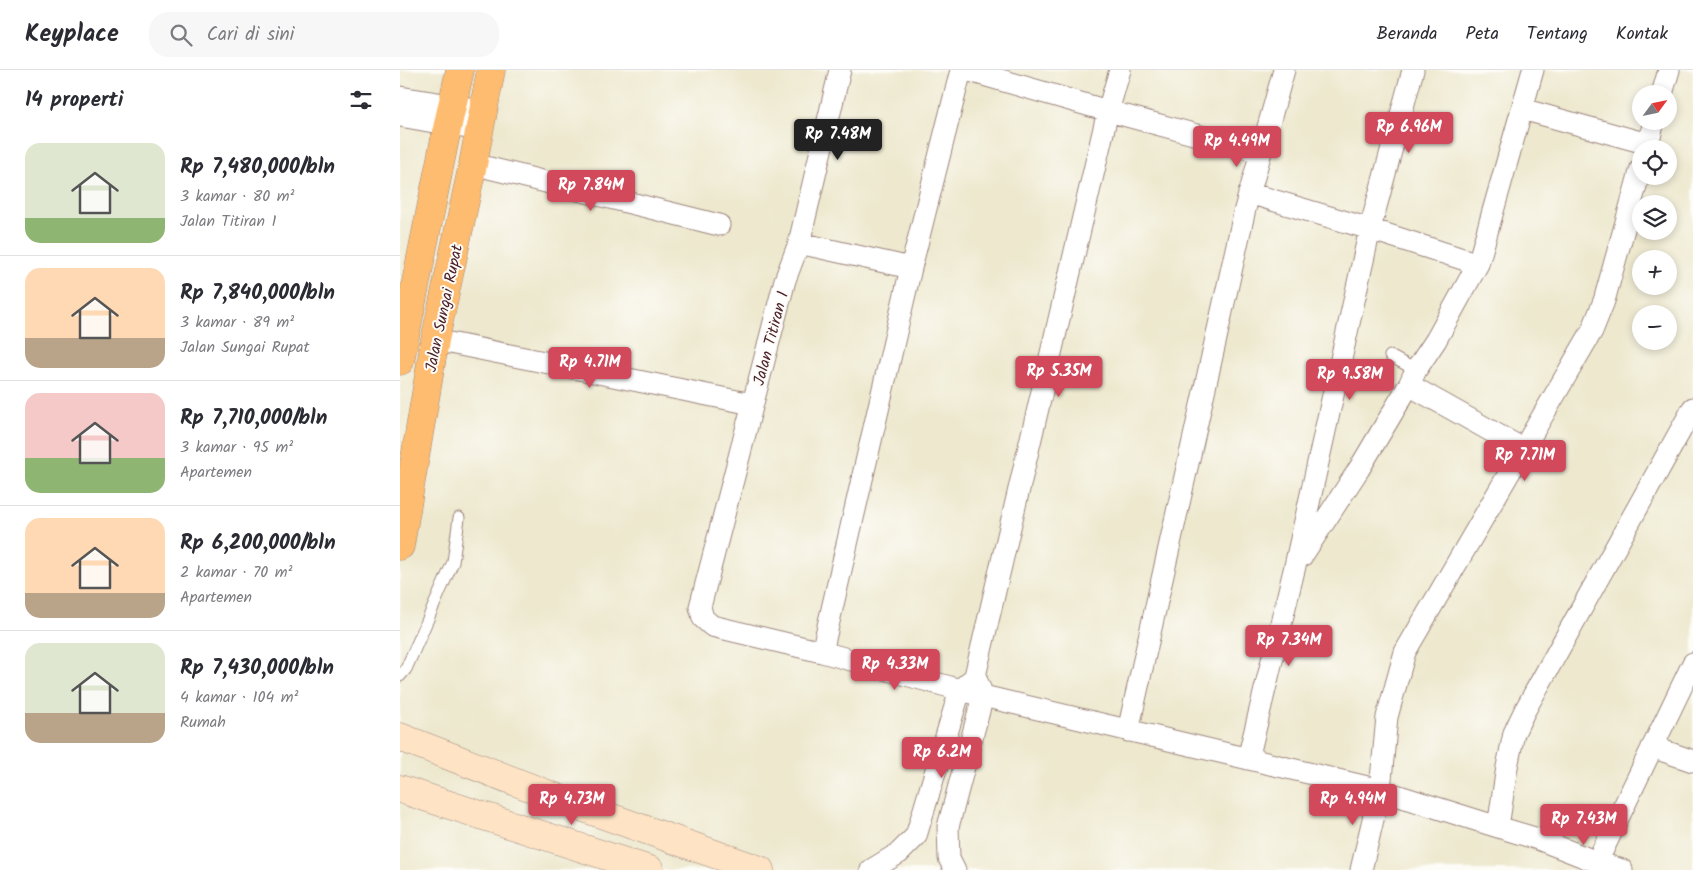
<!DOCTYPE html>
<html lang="id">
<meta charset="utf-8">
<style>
:root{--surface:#fff;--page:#f7f7f7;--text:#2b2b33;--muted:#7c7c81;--line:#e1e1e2;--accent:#d1495b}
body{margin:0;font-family:Kalam,sans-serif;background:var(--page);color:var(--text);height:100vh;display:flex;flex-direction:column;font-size:19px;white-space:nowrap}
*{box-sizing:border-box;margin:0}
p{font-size:16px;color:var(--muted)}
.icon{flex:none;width:28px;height:28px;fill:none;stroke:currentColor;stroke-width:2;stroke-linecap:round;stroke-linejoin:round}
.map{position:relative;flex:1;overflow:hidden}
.sheet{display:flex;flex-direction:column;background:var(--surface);width:400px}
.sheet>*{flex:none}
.needle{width:32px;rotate:57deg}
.fabs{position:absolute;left:1232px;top:15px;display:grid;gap:10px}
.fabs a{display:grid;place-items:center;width:45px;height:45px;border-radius:50%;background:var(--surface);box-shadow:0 2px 8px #0003;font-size:25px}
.price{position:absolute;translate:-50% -42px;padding:0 11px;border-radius:5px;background:var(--accent);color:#fff;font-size:16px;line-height:32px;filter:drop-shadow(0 1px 2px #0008)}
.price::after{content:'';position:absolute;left:50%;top:30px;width:15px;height:11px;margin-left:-8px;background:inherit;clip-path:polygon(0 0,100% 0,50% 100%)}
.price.current{background:#222;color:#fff}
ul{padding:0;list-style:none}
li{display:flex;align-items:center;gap:15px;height:125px;padding:0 25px}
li+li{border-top:1px solid var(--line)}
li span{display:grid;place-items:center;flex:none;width:140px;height:100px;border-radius:15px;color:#555}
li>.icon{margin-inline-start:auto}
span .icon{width:60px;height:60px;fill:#fffc;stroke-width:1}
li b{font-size:21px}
h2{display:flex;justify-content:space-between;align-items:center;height:60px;padding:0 25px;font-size:21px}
header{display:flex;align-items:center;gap:30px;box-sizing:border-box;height:70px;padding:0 25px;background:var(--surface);border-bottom:1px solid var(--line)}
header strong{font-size:24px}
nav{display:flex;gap:28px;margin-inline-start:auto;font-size:18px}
.search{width:350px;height:45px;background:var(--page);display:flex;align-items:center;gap:12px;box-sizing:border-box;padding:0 18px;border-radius:20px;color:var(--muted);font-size:19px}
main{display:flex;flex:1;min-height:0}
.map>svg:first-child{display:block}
</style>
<header>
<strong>Keyplace</strong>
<div class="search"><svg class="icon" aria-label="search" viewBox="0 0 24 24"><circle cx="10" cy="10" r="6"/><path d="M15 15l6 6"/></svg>Cari di sini</div>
<nav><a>Beranda</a><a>Peta</a><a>Tentang</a><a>Kontak</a></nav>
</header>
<main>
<section class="sheet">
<h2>14 properti<svg class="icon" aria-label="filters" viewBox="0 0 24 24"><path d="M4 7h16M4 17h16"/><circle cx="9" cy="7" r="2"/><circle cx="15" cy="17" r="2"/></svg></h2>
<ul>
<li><span style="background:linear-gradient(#dfe7d0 75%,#8fb573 0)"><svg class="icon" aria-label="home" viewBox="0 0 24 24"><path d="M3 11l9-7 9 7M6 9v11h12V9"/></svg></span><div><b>Rp 7,480,000/bln</b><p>3 kamar · 80 m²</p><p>Jalan Titiran 1</p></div></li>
<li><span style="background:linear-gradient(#ffd9b3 70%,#b9a48a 0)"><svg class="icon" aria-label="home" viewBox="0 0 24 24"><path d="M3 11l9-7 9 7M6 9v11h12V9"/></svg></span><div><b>Rp 7,840,000/bln</b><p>3 kamar · 89 m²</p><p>Jalan Sungai Rupat</p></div></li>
<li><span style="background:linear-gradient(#f6c9c9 65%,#8fb573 0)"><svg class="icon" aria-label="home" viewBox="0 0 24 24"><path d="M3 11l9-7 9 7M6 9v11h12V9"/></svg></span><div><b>Rp 7,710,000/bln</b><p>3 kamar · 95 m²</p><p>Apartemen</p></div></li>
<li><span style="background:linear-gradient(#ffd9b3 75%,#b9a48a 0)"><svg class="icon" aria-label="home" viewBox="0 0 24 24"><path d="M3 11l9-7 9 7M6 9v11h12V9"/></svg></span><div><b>Rp 6,200,000/bln</b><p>2 kamar · 70 m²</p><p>Apartemen</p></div></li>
<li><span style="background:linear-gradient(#dfe7d0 70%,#b9a48a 0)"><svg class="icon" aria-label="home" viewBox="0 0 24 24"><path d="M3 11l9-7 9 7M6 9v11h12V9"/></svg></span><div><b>Rp 7,430,000/bln</b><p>4 kamar · 104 m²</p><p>Rumah</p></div></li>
</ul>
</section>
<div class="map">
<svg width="1293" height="800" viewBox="0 0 1293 800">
<rect width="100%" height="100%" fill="#fdfcf7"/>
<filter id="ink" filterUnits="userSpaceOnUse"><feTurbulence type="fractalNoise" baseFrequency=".02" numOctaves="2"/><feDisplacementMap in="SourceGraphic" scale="10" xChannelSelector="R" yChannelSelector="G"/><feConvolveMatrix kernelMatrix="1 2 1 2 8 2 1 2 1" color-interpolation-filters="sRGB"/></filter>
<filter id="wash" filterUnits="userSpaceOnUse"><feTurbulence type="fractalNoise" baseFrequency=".0096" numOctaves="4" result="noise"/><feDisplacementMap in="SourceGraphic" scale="20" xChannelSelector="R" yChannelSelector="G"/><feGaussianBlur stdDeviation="1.12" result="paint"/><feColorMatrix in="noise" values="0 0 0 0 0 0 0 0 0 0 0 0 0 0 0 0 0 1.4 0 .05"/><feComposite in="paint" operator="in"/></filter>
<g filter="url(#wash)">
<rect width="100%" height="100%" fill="#ede8ce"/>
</g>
<g filter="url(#ink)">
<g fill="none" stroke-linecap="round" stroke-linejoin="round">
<defs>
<path id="lane" d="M990,286L1016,300
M0,606L6,599L53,492L59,448"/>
<path id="street" d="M440,0L399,173L385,210L300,537L303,548L312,556L422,582L583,626L980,720L1098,757L1107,697L1114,663L1124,642L1293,338
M566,0L708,41L860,82
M1262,24L1269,0
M0,27L82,40
M1122,39L1248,74
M0,46L79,60
M1247,79L1254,51
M73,94L319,155
M849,123L970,159L1078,194
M399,173L511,198
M35,270L352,334
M1009,315L1123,379
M902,486L959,399L1009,315L1016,300L1036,270L1078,194L1133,0
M422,582L511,198L561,0
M728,661L845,139L884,0
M1252,677L1293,691
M848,689L895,496L970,159L1013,0
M1098,757L1138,769L1197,792
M471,800L499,783L516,766L560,620L570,611
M555,800L549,788L548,757L583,626L575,606L708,41L720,0
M961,800L980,720L987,647L1005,582L1192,261L1204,231L1241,98
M1222,800L1197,792L1293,593"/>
<path id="secondary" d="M0,667L181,737L360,800
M0,719L250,800"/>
<path id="primary" d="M0,291L48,54L60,0
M0,476L35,270L73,94L91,0"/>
</defs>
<use href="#lane" stroke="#9c847c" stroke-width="13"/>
<use href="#street" stroke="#9c847c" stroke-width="23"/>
<use href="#secondary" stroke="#9c847c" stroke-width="29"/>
<use href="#primary" stroke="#9c847c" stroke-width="29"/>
<use href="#lane" stroke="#fff" stroke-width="11"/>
<use href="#street" stroke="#fff" stroke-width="21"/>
<use href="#secondary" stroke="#fee4c5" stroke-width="28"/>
<use href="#primary" stroke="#fdbc6f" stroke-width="28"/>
</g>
</g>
<g text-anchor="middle" stroke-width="4" stroke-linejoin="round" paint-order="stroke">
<g font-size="16" fill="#4a1f2b" stroke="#fdfcf7">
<text transform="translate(43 238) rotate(-78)" y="6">Jalan Sungai Rupat</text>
<text transform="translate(370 268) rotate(-75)" y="6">Jalan Titiran 1</text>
</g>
</g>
</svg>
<div class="fabs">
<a><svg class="needle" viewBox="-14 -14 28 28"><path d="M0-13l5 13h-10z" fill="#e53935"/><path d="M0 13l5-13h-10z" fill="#7c7c81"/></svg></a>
<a><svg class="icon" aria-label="locate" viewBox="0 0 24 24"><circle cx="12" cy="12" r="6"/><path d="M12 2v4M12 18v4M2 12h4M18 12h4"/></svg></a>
<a><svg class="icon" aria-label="layers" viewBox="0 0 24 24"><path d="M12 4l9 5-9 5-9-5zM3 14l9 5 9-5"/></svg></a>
<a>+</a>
<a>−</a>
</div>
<b class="price" style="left:1009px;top:84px">Rp 6.96M</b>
<b class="price current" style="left:438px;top:91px">Rp 7.48M</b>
<b class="price" style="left:837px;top:98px">Rp 4.49M</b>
<b class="price" style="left:191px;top:142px">Rp 7.84M</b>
<b class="price" style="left:190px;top:319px">Rp 4.71M</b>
<b class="price" style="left:659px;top:328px">Rp 5.35M</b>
<b class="price" style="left:950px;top:331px">Rp 9.58M</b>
<b class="price" style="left:1125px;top:412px">Rp 7.71M</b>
<b class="price" style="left:889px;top:597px">Rp 7.34M</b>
<b class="price" style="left:495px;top:621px">Rp 4.33M</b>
<b class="price" style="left:542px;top:709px">Rp 6.2M</b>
<b class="price" style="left:172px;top:756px">Rp 4.73M</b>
<b class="price" style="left:953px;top:756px">Rp 4.94M</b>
<b class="price" style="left:1184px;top:776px">Rp 7.43M</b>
</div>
</main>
